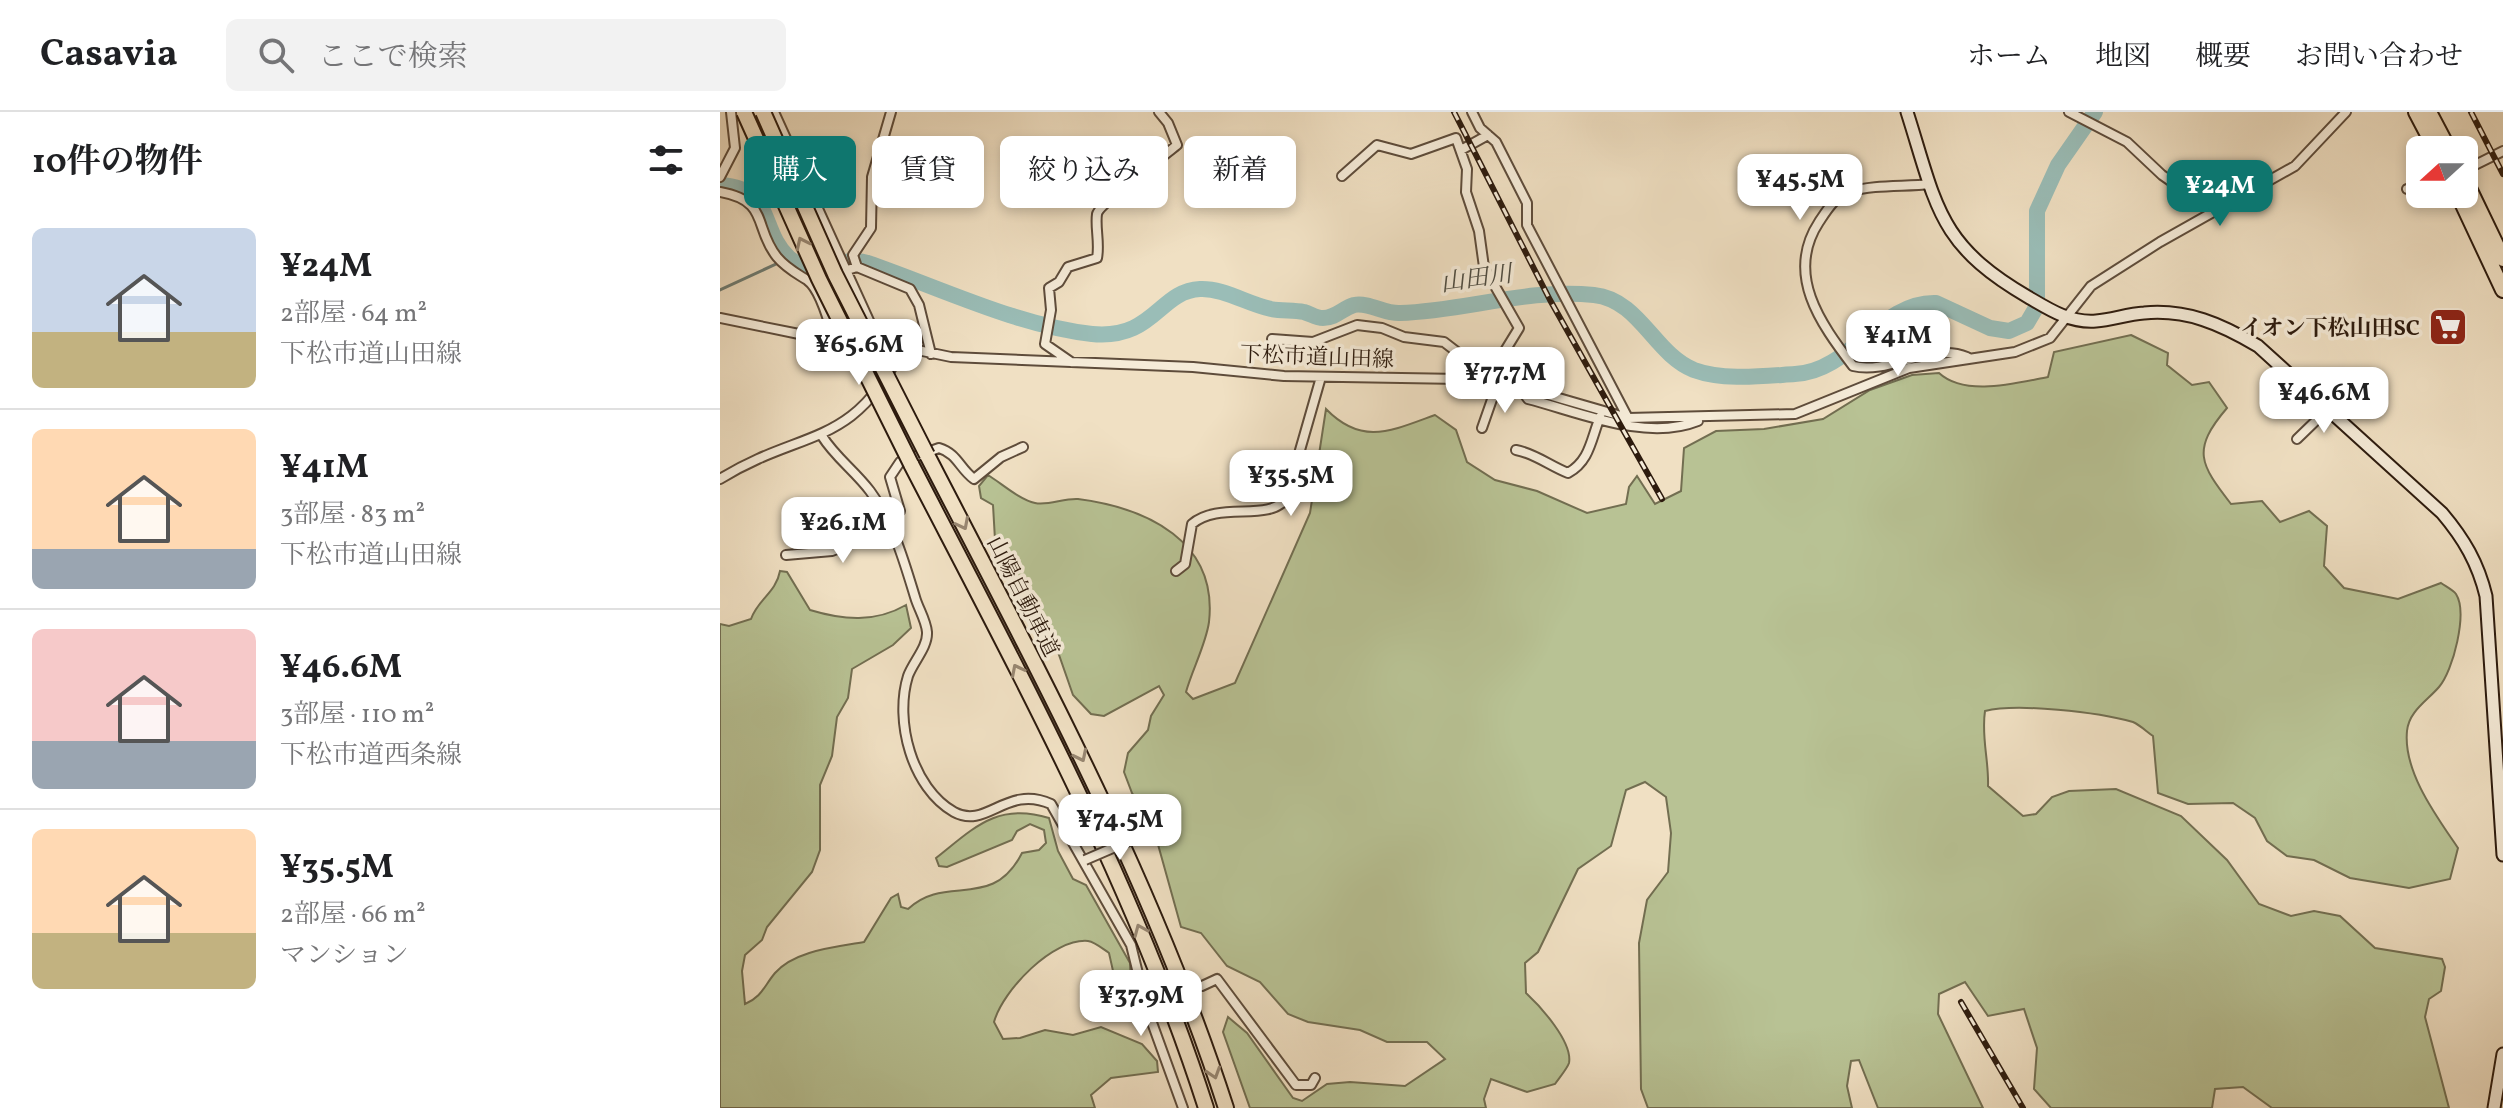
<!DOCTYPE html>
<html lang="ja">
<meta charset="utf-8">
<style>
:root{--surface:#fff;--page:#f2f2f2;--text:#202124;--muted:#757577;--line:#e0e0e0;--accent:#0f766e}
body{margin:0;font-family:Vollkorn,"Noto Serif JP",serif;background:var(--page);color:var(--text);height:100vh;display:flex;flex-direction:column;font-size:30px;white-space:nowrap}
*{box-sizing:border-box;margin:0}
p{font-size:26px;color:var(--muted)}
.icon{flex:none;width:44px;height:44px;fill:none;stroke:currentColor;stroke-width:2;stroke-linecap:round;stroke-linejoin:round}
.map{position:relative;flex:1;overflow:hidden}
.sheet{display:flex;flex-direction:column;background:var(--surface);width:720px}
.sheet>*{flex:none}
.hud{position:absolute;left:24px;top:24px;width:760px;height:72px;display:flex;gap:16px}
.needle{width:52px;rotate:249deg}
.fabs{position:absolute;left:1686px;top:24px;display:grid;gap:16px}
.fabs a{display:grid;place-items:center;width:72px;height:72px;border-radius:12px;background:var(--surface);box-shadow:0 4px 12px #0003;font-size:40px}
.price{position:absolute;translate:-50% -68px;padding:0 18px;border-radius:16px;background:#fff;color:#222;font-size:26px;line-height:52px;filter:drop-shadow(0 2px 4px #0008)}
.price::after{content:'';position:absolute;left:50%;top:48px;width:24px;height:18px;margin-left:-12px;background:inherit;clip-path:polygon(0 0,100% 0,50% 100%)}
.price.active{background:var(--accent);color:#fff}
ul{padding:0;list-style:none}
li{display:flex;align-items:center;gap:24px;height:200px;padding:0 32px}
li+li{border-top:2px solid var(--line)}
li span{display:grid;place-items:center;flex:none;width:224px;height:160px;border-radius:12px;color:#555}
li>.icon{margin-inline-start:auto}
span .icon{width:96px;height:96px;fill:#fffc;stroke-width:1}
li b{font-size:34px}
h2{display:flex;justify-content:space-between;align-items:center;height:96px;padding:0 32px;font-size:34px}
.pill{padding:0 28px;border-radius:12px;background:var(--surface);box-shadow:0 4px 12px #0003;font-size:28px;line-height:72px}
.pill.active{background:var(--accent);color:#fff}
header{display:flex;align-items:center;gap:48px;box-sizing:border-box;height:112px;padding:0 40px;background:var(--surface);border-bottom:2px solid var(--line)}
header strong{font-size:38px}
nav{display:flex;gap:44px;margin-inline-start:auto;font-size:28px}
.search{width:560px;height:72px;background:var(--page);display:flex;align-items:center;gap:20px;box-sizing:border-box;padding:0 28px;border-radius:12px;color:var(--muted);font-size:30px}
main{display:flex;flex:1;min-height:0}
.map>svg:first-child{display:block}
</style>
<header>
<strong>Casavia</strong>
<div class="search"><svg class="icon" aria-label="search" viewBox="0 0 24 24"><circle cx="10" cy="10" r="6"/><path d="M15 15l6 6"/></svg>ここで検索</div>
<nav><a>ホーム</a><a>地図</a><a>概要</a><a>お問い合わせ</a></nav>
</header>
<main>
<section class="sheet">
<h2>10件の物件<svg class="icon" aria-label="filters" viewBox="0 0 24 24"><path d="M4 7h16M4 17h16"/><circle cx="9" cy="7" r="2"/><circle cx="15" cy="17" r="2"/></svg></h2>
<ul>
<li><span style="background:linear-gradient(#c9d6e8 65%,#c2b280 0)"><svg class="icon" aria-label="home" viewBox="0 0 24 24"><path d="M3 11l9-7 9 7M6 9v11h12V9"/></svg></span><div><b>¥24M</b><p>2部屋 · 64 m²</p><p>下松市道山田線</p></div></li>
<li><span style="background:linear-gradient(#ffd9b3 75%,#9aa5b1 0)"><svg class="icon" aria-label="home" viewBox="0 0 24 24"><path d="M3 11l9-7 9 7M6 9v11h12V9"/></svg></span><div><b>¥41M</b><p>3部屋 · 83 m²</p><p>下松市道山田線</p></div></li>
<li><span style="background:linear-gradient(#f6c9c9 70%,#9aa5b1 0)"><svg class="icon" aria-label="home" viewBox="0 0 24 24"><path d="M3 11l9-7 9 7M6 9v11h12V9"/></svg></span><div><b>¥46.6M</b><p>3部屋 · 110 m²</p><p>下松市道西条線</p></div></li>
<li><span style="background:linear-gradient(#ffd9b3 65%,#c2b280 0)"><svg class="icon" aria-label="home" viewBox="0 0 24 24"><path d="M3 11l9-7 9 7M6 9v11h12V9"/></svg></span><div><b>¥35.5M</b><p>2部屋 · 66 m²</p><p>マンション</p></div></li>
</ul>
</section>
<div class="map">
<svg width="1783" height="996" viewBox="0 0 1783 996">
<rect width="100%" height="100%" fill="#f0e0c3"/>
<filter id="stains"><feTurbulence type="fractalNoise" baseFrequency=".0025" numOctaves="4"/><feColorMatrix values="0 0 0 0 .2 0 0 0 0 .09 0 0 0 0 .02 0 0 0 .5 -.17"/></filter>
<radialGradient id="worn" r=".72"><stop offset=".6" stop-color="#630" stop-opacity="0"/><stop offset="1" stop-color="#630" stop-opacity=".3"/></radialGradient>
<path fill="#b8c294" stroke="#726e51" stroke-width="2" d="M1411,223L1448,241L1447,253L1472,273L1489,270L1507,296C1471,338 1480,352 1511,392L1542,389L1560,410L1589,399L1607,414L1604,454L1624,476L1678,487L1721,471C1725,474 1733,478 1736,482C1748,501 1733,559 1719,575C1707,589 1689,599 1687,619C1683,660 1717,705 1738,736L1730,767L1689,776L1630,766L1594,748L1567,744L1547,729L1535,706L1513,691L1468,692L1438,681L1433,624C1427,620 1420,613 1413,610C1378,600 1297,591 1265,599C1261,625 1269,648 1268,674L1303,704L1316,702L1332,685L1349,679L1396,677L1461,704L1507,748L1539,792L1571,804L1594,799L1620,804L1655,836L1722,847L1725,855L1721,879L1709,887L1705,905L1729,996H1552L1523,975L1495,977L1492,996H1331L1314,977L1317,936L1304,897L1268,904L1245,870L1219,882L1218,902L1263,996H1158L1139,948L1131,949L1127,974L1132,996H928L921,977L919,831L927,788L948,760L951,721L946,685L925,670L906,678L891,734L858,757L818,840L805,851L806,881C820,894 853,930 849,951C847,957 839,966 835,972L807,980L771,967L764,987L766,996H530L503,920L508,905L527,921L573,986L582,989L607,972L630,970L685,974L725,947L707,930H667L640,918L588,910L568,902L540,870L507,854L481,821L461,815L432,711L412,681L404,660L408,641L428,618L431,604L444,583L439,574L384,604L371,602L353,583L331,520L308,474L286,458L276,445L273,393L261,386L259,374L268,363C281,371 300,388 315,391C328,394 344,386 358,387C427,396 498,429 489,510C486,532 472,558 466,580L473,587L515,571L590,401L606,297C642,334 671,319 715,303L736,318L747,350L775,368L817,379L867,401L906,392L909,375L917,364L935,392L961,379L964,336L996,319L1044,317L1103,307L1150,278L1192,263L1219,261C1245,285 1296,271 1328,265L1334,240Z
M60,459L67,460L90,498C123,508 155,511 186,493L191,516L173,533L132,557L128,586L117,605L112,644L100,673V738L92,760L47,815L42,828L25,843L22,859L25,892C42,885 44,874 55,861C75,838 117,835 144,830L171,786L178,782L181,795L188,797C226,761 272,800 302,741L319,738L326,731L324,718L310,712L297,719L292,728L227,755L219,754L216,746C254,716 277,690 329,706L338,739L353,767L366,773L410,851L412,893L400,890L389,841C383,837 375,830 368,829C333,826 283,878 274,910L283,927L300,926L325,918L353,923L381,915L422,932L437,949L438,960L391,966L371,983L375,996H0V512L9,514L31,507C38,487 56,481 60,459Z"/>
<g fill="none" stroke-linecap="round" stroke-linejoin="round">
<path stroke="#6e7c73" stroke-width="3" d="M0,178L69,146"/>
<path stroke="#9abdb7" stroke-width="16" d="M0,73C55,76 39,119 69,146C91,165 124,143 148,151C218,175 298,214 372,222C434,228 439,179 480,177C504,176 527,192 551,197C562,199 573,198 584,200C591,202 596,206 603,206C616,206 623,196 634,193C649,190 665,202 680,201C746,199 807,176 874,183C920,188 934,242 974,258C1004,269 1044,264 1075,262C1131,260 1160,189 1216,191L1270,216L1289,219L1307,211L1317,194V99L1338,53L1375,0"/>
<path stroke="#c9b99f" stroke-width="8" stroke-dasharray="8 4" stroke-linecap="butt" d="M445,887L482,874"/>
<defs>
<path id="street" d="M54,0L156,224
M752,0L760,16L776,30L807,91V113L908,306
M1349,0L1407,30L1442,63L1495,100
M741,38L768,23
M1753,54L1783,39
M622,64L657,33L691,42L736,26L747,57L746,80L759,119L764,155L799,216L772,260V269L799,275L808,287C859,300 926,330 978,309
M0,65L15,36L11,0
M1210,72C1185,75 1154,72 1130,80C1115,84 1107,98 1099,110C1065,162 1100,211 1133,254C1169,263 1211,230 1247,245
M1687,77L1700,73
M0,80C50,89 33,115 57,145C66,156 76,161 87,168C100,177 109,210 113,225
M137,155L133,143L151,116L152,65L171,0
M121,160L137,155L190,177L199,193L211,242
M0,206L84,223L149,222L183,235L231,245L473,255L564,264L740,267L790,279L818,280L908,306L1075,302L1189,256L1295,240L1330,226L1371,174L1440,130L1575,54L1626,0
M552,227L593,230L637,213L662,216L684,225L724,230L737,240L763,271
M351,250L325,232L331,198L329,176L339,170L348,155L377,146C380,131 375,116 377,102C379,92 444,44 457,33L448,11L439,0
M762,316L776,276
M102,324C115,345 135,359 150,379C173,410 184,449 195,485C198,496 206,508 207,520C208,535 193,550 188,564C174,609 192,676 234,700C267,718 286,672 331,692L411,833L426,894L463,996
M1577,327L1608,297
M796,338C814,341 830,354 848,361C870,349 871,327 880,305
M0,367C82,316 133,338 183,235
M166,409L180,399L170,365L180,350L219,336C238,342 239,356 254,367L281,345L303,335
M66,443L112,439L169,416
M456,459L465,452L472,412C499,389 548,410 566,387L601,265
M482,874L497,867L576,973H591L595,966
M426,894L440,889"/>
<path id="secondary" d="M1187,0C1217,94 1217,132 1308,185C1330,198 1350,211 1376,209C1392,208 1407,202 1424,201C1467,197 1501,212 1538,234L1722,401C1744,427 1758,451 1766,484L1783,743
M1774,996L1783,942"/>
<path id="highway" d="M1696,0L1716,38
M1709,0L1729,38
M1744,66L1783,147
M1738,82L1783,178
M207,343C317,556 432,767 506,996
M191,352C299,561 414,771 486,996"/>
</defs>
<use href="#street" stroke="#5e4c3b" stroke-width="12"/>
<use href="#secondary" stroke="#2d1b0e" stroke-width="15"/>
<use href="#highway" stroke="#2d1b0e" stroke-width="18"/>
<use href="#street" stroke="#f5ebd8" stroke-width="8"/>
<use href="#secondary" stroke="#f5ebd8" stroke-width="11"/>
<use href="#highway" stroke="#f0e0c3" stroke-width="14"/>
<defs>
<path id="rail" d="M734,0L830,188L942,387
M1751,0L1783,62
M1241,890L1303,996"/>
</defs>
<use href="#rail" stroke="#2d1b0e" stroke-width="6"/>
<use href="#rail" stroke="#f5ebd8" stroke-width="3" stroke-dasharray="9" stroke-linecap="butt"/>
<defs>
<path id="street-bridge" d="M365,748L423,723"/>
<path id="highway-bridge" d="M24,0L99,167L191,352
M43,0L115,162L207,343"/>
</defs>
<use href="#street-bridge" stroke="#5e4c3b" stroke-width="12" stroke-linecap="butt"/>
<use href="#highway-bridge" stroke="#2d1b0e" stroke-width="18" stroke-linecap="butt"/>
<use href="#street-bridge" stroke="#f5ebd8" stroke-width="8"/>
<use href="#highway-bridge" stroke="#f0e0c3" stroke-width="14"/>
</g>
<defs><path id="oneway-chevron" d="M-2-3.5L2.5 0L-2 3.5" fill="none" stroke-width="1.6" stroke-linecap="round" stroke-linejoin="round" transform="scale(2)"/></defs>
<g stroke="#988772">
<use href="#oneway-chevron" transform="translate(82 131) rotate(-115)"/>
<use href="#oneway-chevron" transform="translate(243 412) rotate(63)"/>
<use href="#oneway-chevron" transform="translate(297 558) rotate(-117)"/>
<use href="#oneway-chevron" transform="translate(361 644) rotate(64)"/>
<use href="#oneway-chevron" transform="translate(420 818) rotate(-113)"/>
<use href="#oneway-chevron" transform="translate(494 961) rotate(72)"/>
</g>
<defs>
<symbol id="supermarket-square" viewBox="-11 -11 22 22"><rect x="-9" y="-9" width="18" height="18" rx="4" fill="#8f2418" stroke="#f5ebd8"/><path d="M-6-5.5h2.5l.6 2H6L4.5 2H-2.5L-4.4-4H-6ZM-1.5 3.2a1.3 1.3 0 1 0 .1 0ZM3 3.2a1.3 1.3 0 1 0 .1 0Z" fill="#fff"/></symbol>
</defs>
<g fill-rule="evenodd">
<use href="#supermarket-square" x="1706" y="193" width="44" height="44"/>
</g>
<g text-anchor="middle" stroke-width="7" stroke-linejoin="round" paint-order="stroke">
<g font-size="22" font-weight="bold" fill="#2d1b0e" stroke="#f5ebd8" text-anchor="end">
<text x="1700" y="223">イオン下松山田SC</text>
</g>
<g font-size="22" fill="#2d1b0e" stroke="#f5ebd8">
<text transform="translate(597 244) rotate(2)" y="8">下松市道山田線</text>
<text transform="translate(304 484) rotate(63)" y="8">山陽自動車道</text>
</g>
<g font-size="24" font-style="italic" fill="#4e4c41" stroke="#f5ebd8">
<text transform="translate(756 166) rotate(-8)" y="8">山田川</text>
</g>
</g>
<rect width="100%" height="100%" filter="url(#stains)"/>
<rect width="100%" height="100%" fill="url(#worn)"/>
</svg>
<div class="fabs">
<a><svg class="needle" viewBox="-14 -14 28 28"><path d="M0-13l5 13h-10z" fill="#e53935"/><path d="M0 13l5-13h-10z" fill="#757577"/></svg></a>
</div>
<b class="price" style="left:1080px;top:110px">¥45.5M</b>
<b class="price active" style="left:1500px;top:116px">¥24M</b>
<b class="price" style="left:1178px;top:266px">¥41M</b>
<b class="price" style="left:139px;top:275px">¥65.6M</b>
<b class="price" style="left:785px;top:303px">¥77.7M</b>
<b class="price" style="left:1604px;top:323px">¥46.6M</b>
<b class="price" style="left:571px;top:406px">¥35.5M</b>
<b class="price" style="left:123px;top:453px">¥26.1M</b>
<b class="price" style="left:400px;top:750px">¥74.5M</b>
<b class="price" style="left:421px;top:926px">¥37.9M</b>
<div class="hud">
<a class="pill active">購入</a>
<a class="pill">賃貸</a>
<a class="pill">絞り込み</a>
<a class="pill">新着</a>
</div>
</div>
</main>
